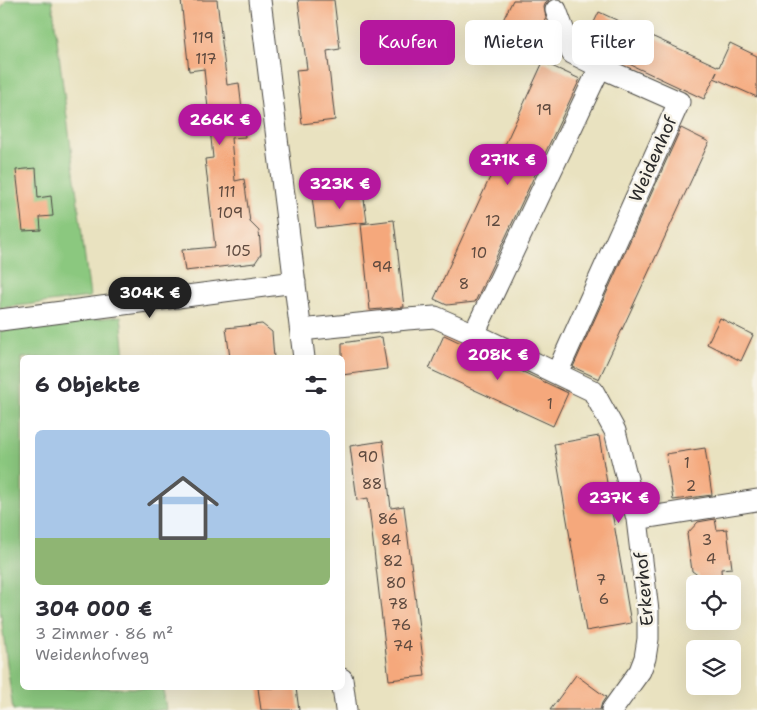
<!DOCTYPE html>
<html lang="de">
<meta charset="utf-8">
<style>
:root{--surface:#fff;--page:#f2f2f3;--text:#2b2b33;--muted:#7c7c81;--line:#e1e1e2;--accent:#b5179e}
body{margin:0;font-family:"Shantell Sans",sans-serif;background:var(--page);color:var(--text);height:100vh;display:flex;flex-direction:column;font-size:19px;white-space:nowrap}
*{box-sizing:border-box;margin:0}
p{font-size:16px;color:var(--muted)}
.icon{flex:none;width:28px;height:28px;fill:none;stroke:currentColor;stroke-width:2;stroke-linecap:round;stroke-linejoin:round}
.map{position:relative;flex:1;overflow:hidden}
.drawer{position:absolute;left:20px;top:355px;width:325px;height:335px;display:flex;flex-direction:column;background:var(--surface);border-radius:8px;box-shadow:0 5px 20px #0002}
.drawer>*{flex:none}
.banner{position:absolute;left:360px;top:20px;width:321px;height:45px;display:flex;gap:10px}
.buttons{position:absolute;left:686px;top:575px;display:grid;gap:10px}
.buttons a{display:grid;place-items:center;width:55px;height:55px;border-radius:8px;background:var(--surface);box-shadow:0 5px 20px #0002;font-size:25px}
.price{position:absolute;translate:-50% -42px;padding:0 11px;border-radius:18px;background:var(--accent);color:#fff;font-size:16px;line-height:32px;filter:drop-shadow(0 1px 2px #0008)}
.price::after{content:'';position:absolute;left:50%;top:30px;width:15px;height:11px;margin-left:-8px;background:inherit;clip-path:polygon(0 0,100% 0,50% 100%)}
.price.selected{background:#222;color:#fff}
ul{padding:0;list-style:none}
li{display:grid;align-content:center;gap:10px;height:265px;padding:0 15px}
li+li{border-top:1px solid var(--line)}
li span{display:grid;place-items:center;height:155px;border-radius:8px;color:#555}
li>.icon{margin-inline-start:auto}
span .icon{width:90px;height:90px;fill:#fffc;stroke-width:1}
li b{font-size:21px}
h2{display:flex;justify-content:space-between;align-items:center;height:60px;padding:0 15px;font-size:21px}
.pill{padding:0 18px;border-radius:8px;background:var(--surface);box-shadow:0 5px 20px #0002;font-size:18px;line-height:45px}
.pill.selected{background:var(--accent);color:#fff}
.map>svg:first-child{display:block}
</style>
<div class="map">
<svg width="757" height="710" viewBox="0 0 757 710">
<rect width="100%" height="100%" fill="#f7f3e8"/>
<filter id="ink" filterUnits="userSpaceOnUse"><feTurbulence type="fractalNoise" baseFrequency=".02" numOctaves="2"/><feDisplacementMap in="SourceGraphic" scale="10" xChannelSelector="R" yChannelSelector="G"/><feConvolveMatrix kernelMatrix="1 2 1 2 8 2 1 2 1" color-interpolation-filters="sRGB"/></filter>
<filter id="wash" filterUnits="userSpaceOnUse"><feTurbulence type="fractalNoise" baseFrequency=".0096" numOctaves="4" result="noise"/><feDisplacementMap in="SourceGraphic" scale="20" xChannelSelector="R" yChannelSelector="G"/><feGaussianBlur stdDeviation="1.12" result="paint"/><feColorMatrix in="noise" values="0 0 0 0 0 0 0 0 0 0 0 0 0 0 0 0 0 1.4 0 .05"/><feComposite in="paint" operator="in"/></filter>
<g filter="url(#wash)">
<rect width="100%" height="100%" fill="#e9e2c0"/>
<path fill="#8bc87f" stroke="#5b7a55" d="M7,0H52L90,297L0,308V10Z
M121,316L125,357L22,358V688H163L166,710H13L0,608V331Z"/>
<g id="blocks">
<path fill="#f5a87c" d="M181,0H217L227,85L239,83L245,137L231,138L235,181L244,179L250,222L259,231L261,254L255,263L185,271L182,250L215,247L205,159L213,158L204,69L189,71Z
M298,0H334L340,49L327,51L335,120L302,124L296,70L307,69Z
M513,0H549L546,2L544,7L546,18L529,50L496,34Z
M599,12L719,67L730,43L757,56V97L714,78L717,72L704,99L584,43Z
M543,62L580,79L475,302L447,305L434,299Z
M681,128L709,142L599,379L573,367Z
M36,168L38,198L51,196L53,216L40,217L41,230L23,231L16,170Z
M363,191L367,222L316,228L312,197Z
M394,220L404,307L370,310L361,224Z
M720,318L753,335L741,361L707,344Z
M262,324L272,332L274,358H230L226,328Z
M444,335L568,393L553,426L429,369Z
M382,337L387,369L342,375V343Z
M599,436L631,623L586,631L554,444Z
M383,441L391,508L404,506L425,676L389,680L368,498L357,500L350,446Z
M705,448L712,495L673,500L666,454Z
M715,519L717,530L727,529L732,568L721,569L722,584H700L699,576L692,571L687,534L698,522Z
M576,675L606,697L602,703L600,710H550Z
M258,688H296L299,710H261Z"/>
</g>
</g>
<g filter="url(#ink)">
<use href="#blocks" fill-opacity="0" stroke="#484641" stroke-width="1"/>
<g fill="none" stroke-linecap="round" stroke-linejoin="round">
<defs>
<path id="street" d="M260,0L304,358
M556,10L572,53L600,67
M0,320L295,282
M301,330L407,319L435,317L474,334L593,391L615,431L637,519L648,611V639L645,658L640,671L612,710
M474,334L600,67L679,102L557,373
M637,519L757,500
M342,679L346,710"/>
</defs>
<use href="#street" stroke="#484641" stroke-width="23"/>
<use href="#street" stroke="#fff" stroke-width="21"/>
</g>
</g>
<g text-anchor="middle" stroke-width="5" stroke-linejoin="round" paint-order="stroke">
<g font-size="15" fill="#5e4a3f">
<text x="203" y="43">119</text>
<text x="206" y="64">117</text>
<text x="544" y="115">19</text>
<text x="227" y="197">111</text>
<text x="230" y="218">109</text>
<text x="493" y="226">12</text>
<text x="238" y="256">105</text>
<text x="479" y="258">10</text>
<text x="382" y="272">94</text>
<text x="464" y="289">8</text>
<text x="550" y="409">1</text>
<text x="368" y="462">90</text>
<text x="687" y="468">1</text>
<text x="372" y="489">88</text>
<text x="691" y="491">2</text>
<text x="388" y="524">86</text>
<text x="391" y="545">84</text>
<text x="707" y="545">3</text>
<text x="711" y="564">4</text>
<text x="393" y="566">82</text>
<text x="601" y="585">7</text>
<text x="396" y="588">80</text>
<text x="604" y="604">6</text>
<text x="398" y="609">78</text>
<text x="401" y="630">76</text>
<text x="403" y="651">74</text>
</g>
<g font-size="18" fill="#2b2b2b" stroke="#f7f3e8">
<text transform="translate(653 159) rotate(-66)" y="6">Weidenhof</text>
<text transform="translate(644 589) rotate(-95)" y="6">Erkerhof</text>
</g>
</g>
</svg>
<div class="buttons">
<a><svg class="icon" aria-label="locate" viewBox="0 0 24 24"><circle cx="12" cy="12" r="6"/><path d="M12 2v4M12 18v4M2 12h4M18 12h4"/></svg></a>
<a><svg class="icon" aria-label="layers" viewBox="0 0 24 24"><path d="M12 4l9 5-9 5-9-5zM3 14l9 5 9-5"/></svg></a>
</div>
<b class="price" style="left:220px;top:146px">266K €</b>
<b class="price" style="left:508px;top:186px">271K €</b>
<b class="price" style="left:340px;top:210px">323K €</b>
<b class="price selected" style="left:150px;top:319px">304K €</b>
<b class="price" style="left:498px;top:381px">208K €</b>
<b class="price" style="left:619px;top:524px">237K €</b>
<div class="banner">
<a class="pill selected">Kaufen</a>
<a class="pill">Mieten</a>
<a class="pill">Filter</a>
</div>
<section class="drawer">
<h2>6 Objekte<svg class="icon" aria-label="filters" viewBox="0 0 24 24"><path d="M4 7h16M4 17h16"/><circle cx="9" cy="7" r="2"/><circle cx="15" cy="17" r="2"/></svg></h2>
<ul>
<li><span style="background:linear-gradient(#a9c7e8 70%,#8fb573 0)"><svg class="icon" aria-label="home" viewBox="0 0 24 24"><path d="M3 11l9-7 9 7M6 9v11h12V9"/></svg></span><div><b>304 000 €</b><p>3 Zimmer · 86 m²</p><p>Weidenhofweg</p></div></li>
</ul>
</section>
</div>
